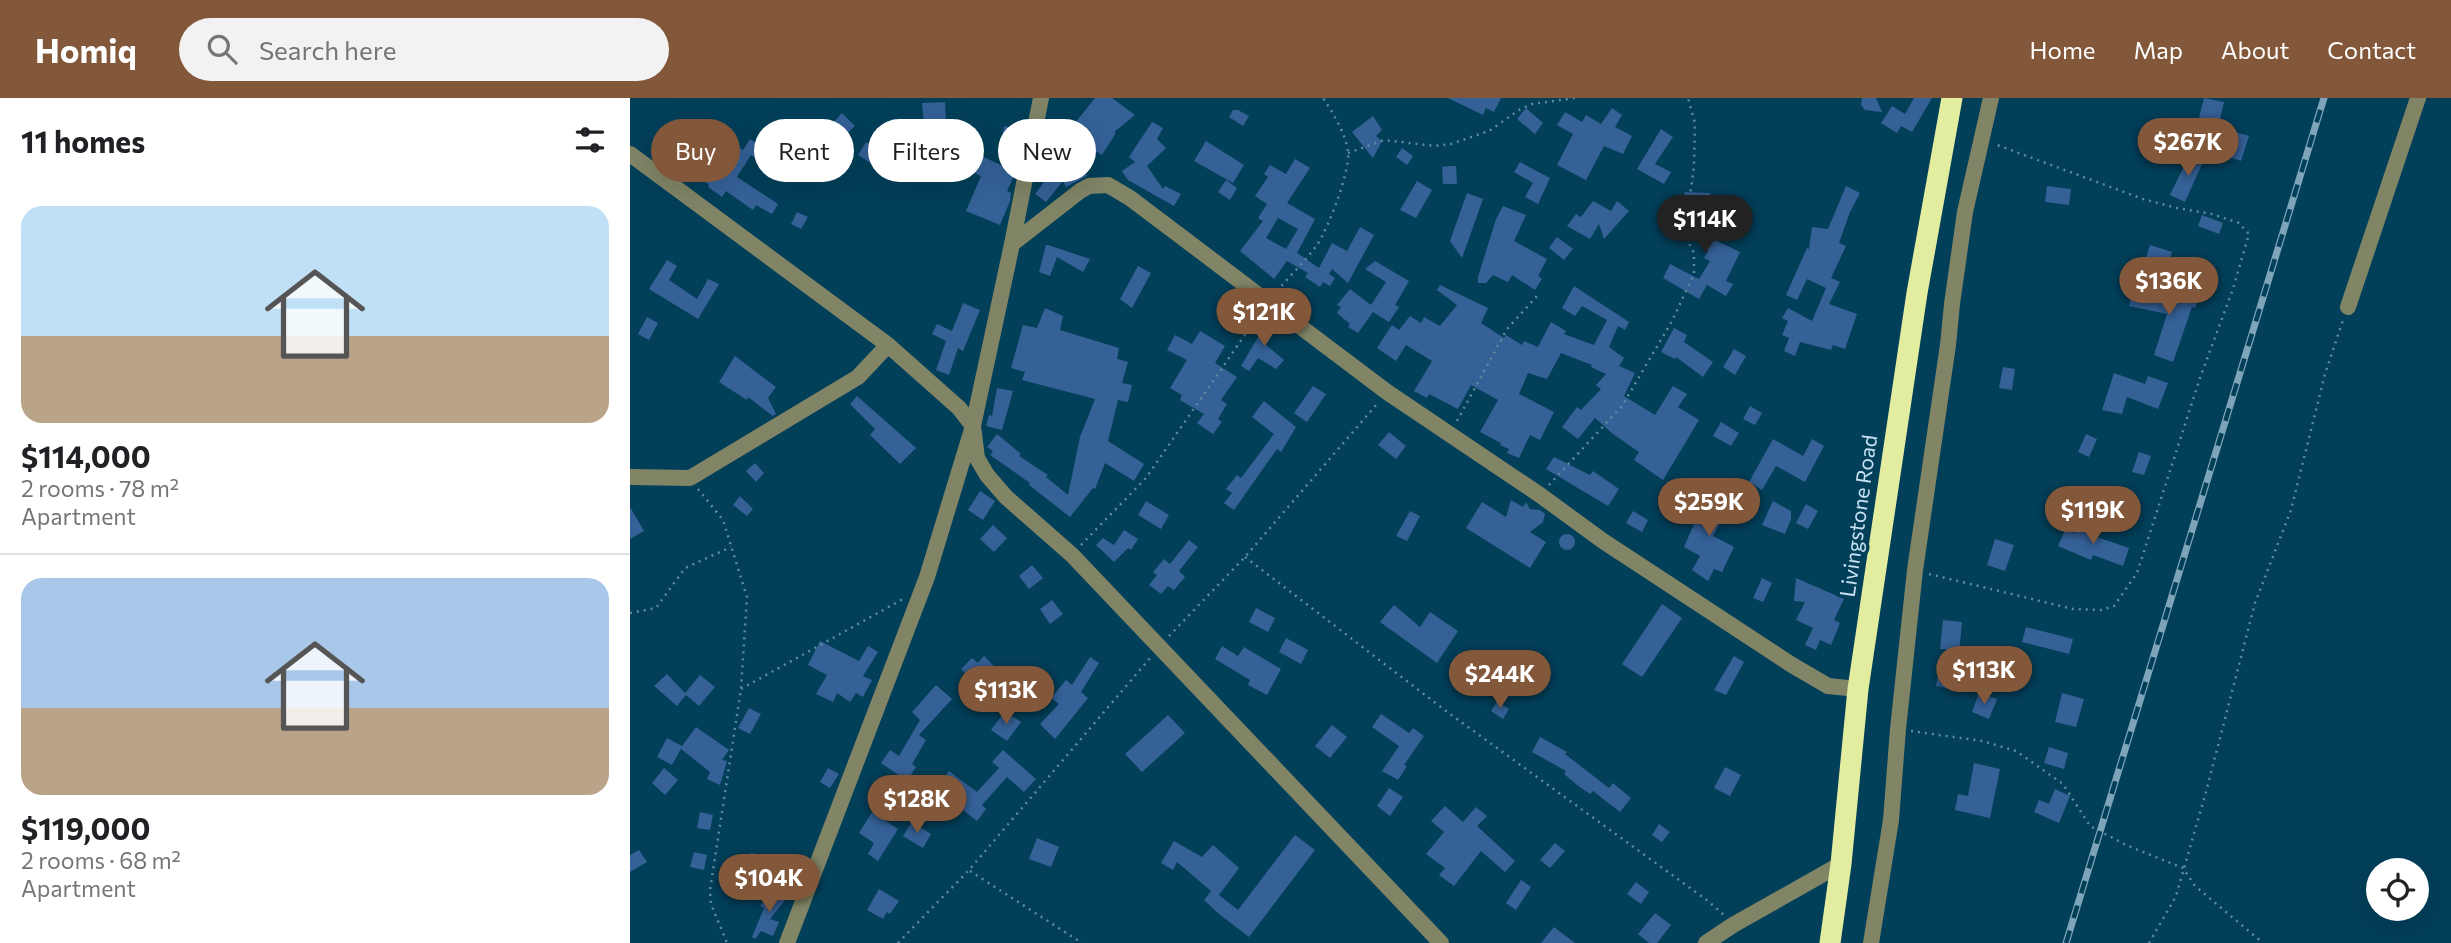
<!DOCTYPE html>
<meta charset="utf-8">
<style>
:root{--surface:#fff;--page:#f2f2f2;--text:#202124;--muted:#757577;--line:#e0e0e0;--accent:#83583a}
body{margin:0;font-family:Commissioner,sans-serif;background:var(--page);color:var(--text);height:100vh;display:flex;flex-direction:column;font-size:26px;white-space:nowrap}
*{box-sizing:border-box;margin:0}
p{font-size:23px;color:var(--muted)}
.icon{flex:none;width:38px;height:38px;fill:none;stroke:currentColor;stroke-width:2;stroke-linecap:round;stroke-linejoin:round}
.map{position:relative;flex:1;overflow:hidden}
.panel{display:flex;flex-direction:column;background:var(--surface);width:630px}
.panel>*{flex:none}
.banner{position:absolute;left:21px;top:21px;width:665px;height:63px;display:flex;gap:14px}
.fabs{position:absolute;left:1736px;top:760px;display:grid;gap:14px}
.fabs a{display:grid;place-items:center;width:63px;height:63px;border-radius:50%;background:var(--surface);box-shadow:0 7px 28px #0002;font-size:35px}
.price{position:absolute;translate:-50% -60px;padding:0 16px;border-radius:24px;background:var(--accent);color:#fff;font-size:23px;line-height:46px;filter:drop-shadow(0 2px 4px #0008)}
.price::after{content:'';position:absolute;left:50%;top:42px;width:21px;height:16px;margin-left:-10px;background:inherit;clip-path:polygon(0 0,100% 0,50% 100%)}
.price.on{background:#222;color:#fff}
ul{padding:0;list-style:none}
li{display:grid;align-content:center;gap:14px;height:371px;padding:0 21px}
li+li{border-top:2px solid var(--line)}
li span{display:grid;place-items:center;height:217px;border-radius:21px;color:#555}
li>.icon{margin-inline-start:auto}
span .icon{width:126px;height:126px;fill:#fffc;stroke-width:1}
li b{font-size:30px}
h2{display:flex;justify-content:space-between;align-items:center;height:84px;padding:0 21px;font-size:30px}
.tag{padding:0 24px;border-radius:32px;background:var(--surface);box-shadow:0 7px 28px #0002;font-size:24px;line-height:63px}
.tag.on{background:var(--accent);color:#fff}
header{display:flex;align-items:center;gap:42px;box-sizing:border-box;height:98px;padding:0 35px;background:var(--accent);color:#fff}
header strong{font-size:33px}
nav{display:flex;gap:38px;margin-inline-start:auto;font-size:24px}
.search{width:490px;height:63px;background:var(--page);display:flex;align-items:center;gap:18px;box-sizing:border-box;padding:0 24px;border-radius:38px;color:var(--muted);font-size:26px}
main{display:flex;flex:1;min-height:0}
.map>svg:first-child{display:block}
</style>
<header>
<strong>Homiq</strong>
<div class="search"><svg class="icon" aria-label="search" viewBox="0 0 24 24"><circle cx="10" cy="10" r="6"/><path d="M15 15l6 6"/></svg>Search here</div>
<nav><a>Home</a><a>Map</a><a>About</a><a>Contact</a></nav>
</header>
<main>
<section class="panel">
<h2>11 homes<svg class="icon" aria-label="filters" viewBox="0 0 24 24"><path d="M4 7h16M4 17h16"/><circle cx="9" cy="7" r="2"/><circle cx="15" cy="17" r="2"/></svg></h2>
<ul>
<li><span style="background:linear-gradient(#bfe0f5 60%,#b9a48a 0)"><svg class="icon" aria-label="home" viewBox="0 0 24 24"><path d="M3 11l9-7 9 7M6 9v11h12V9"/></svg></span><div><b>$114,000</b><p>2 rooms · 78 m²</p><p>Apartment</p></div></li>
<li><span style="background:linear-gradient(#a9c7e8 60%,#b9a48a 0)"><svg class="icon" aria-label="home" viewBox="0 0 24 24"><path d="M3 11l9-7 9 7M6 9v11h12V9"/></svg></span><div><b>$119,000</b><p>2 rooms · 68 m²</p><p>Apartment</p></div></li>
</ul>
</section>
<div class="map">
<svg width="1821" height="845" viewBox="0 0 1821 845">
<rect width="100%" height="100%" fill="#023f59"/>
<path fill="#356197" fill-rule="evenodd" d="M465,0H482L505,17L484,34L486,35L472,57L437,35Z
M818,0H871L864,14L856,10L853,17Z
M1232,0H1246L1252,14L1235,12L1231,7Z
M1284,0H1302L1282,34L1271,28L1267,35L1251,25L1262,8L1275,16Z
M1574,0L1594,4L1587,33L1567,28Z
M315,4L316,26L294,29L292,5Z
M896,10L913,25L905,36L887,21Z
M982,10L992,17L985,29L1002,38L993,56L974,48L956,82L927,67L943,36L927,27L935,14L952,24L956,17L971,26Z
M603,12H608L619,18L613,28L599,19Z
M212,15L225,28L214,38L202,26Z
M743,18L752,32L746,38L752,43L743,60L722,34Z
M522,24L533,30L527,41L536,50L517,68L533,91L535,88L551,96L544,108L498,82L492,73L505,64L499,59Z
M374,28L394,32L391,45L372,41Z
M1031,31L1043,39L1025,66L1041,74L1034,86L1007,71Z
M1602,33L1619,38L1611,63L1594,57Z
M87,34L113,52L120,41L131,48L124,59L121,57L107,79L148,106L142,116L126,107L123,112L96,93L92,99L78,89L79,87L35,44L42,35L66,57L80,44Z
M424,35L434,38L438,45L425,82L451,68L457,78L436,89L433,83L416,104L405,96L424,71L413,68Z
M308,38L386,74L377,93L381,95L380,103L370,127L336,113L351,78L314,60H309Z
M576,43L614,67L603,85L564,63Z
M236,44L250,53L242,66L228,57Z
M189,50L199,58L186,74L176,66Z
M772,50L783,58L777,67L766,59Z
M1565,54L1575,59L1555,104L1540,97L1555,66L1558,68Z
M665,61L680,70L657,105L685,121L667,155L689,170L702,145L717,153L730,129L744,137L718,185L702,171L699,176L705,180L700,188L693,184L690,189L675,179L678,175L657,163L644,181L610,153L633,123L628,120L637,106L625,98L638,79L634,76L640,67L656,76ZM648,120L668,131L656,151L636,140Z
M890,64L920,80L908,106L895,99L903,85L884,74Z
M821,68H826L827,86H813L812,69Z
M596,82L607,90L600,102L588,94Z
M787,83L802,92L786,120L770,112Z
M1216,88L1230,95L1220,114L1209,145L1216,148L1201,180L1210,184L1199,206L1227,216L1215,251L1203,247L1201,252L1170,244L1165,258L1154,253L1159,240L1152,237L1158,223L1152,220L1158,210L1182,223L1196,190L1177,181L1167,202L1156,197L1177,150L1179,151L1182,129L1198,131Z
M1417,88L1441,91L1439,107L1415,104Z
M1054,94L1080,95L1078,144L1081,140L1110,154L1096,183L1103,186L1096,198L1077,187L1069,201L1033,180L1040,166L1069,181L1080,163L1074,160L1078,153Z
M837,95L853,101L832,160L820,143Z
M963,103L981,113L987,103L999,113L974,141L969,126L960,141L937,128L946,116L951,119Z
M873,108L896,117L884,143L917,161L908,178L912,181L905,192L882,177L878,184L863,177L856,185H848V179L866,121Z
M167,114L178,119L171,131L161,126Z
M1572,117L1593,125L1589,136L1568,128Z
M927,139L943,151L934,162L919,150Z
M416,147H418L460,161L453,174L427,159L420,178L409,174Z
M1520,147L1542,154L1536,173L1514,166Z
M37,162L47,168L39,182L67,201L78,181L89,186L68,221L19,191Z
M745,163L779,183L765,207L769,209L759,224L743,214L728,235L718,229L720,226L707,215L711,209L707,207L720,191L741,207L756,184L735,171Z
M508,168L521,175L502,210L490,201Z
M810,187L858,210L851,225L874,240L876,237L892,247L894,243L908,249L921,224L936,233L934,236L964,247L977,222L952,208L945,218L932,210L944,188L999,224L995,232L988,228L979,249L994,260L989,268L1005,275L994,298L1025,317L1043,288L1057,296L1048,309L1069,322L1033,382L1004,362L1009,354L983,336L965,320L948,341L932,329L947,309L951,312L971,291L966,287L976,276L961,269L962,267L931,255L917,281L898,275L889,296L924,314L910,342L900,337L889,360L877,355L879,351L870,347L871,345L850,334L868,302L841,287L828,311L799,296L797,300L784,293L802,263L776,247L766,263L747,250L762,227L769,232L780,218L791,225L794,219L810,228L827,207L807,192Z
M1547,187L1570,195L1565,210L1562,209L1543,264L1524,257L1537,216L1499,208L1502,193L1542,201Z
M605,196L620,205L608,223L594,214Z
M333,205L350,212L333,253L328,250L319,277L306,272L316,243L302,236L307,226L322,233Z
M415,210L433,218L430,232L489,250L487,261L498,264L492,285L502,287L498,304L488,302L478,343L514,366L504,383L475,365L465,391L463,390L440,419L399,387L400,385L360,357L363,353L357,349L367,336L391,356L389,358L418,377L416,379L438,397L450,339L465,301L392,282L395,274L381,270L393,227L407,230Z
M17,219L28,225L19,242L8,236Z
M640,219L650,226L636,247L654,262L646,271L628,260L619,273L611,268Z
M1044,230L1057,237L1054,244L1083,264L1073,279L1046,259L1045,261L1031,254Z
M570,233L595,248L585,265L607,279L591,302L597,306L588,321L592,324L583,336L567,325L574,316L550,302L552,297L540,290L557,262L537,252L545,237L562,246Z
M1104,251L1116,258L1105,277L1093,269Z
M105,258L146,289L138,300L146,316L143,318L118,299L117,302L89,284Z
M1373,269L1385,271L1382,292L1369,290Z
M1484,275L1515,286L1518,278L1538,285L1528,311L1497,299L1492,316L1472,312Z
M683,288L696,296L677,324L664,315Z
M367,290L383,293L372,332L356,328L359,317L362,318Z
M227,298L286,350L270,366L240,337L245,331L220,306Z
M634,303L666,329L651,354L647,351L604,412L594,405L602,395L596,391L607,377L611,380L644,336L622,319Z
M1120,308L1132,315L1125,327L1113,321Z
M1091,324L1109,335L1101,348L1083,338Z
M759,334L776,348L766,361L748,347Z
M1456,336L1467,341L1459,359L1448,354Z
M1143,341L1173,358L1182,341L1194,348L1175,384L1146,368L1132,392L1119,384Z
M1509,354L1521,358L1514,377L1502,374Z
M924,359L960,377L963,373L989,391L978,408L916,371Z
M125,365L134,375L126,384L116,373Z
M1081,387L1093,394L1083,412L1094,418L1083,438L1104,449L1092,474L1084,471L1078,483L1062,472L1070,458L1054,449Z
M350,393L365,403L353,422L338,412Z
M110,398L123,411L117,418L103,407Z
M881,402L893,409L896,404L900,411L910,412L915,416L913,424L900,434L916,444L900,470L836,430L852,404L876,419Z
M516,403L539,417L531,431L508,417Z
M1143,403L1161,413V421L1155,436L1132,427Z
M1176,406L1188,413L1178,431L1166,425Z
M0,409L14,433L0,441Z
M780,413L790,418L777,443L766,438Z
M1003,413L1018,422L1012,434L996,425Z
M1448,426L1459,430L1458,436L1499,450L1493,468L1463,457L1461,462L1428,448L1435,432L1444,435Z
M363,427L377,440L364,454L350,441Z
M494,432L508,441L501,452L498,450L484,464L466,447L473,440L484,447Z
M929 444a8 8 0 1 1 16 0a8 8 0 1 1-16 0Z
M1365,441L1384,447L1375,473L1357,467Z
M559,442L568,449L549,473L555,479L544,492L538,488L531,496L519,487L527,477L523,474L534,461L540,466Z
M402,467L413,480L399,491L389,478Z
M1132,480L1142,485L1133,504L1123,500Z
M1166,480L1214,501L1204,522L1210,525L1201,547L1190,542L1186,552L1175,547L1183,530L1166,522L1175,504L1164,503Z
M422,502L433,516L420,526L410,511Z
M1032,506L1052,520L1012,579L992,566Z
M764,507L790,529L800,514L828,533L807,565L750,524Z
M626,510L645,520L638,534L619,524Z
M1313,522L1332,524L1328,566H1331L1327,592L1306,588L1308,577L1312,578L1316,551H1310Z
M1396,529L1443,541L1439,556L1392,544Z
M656,540L678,552L671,566L649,554Z
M190,543L229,563L238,548L248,554L233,578L242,582L233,599L226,595L220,604L207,595L203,604L186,596L197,577L178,567Z
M592,548L608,558L614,549L651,571L637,597L618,587L620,582L585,561Z
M354,558L364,568L346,585L331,571L342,560L348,565Z
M1104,558L1114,564L1096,597L1084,592Z
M460,559L469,565L451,594L458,600L425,641L410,626L429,606L421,600L436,582L442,587Z
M886,569L899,578L897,582L902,585L894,596L876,584Z
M37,576L55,595L70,577L85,589L69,608L56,597L47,608L24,588Z
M306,587L322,601L289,637L296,642L282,666L286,669L277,683L251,665L260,652L269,658L290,622L282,614Z
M1349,595L1367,601L1359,621L1342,614Z
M1432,595L1454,601L1446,629L1425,624Z
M867,604L879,611L873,621L861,613Z
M119,610L131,616L120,636L108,630Z
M375,613L391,624L377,643L361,632Z
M751,616L779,635L783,630L794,638L774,667L777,668L768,682L752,673L769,648L742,629Z
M538,617L555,635L512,674L495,656Z
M702,627L717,639L700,660L685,648Z
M66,629L99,652L92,662L97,663L90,687L77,681L80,674L51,651L42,667L27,659L37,640L52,648Z
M910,639L937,654L935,656L979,690L983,685L1001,700L990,714L963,693L960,696L947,687L934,676L936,673L902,654Z
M1419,649L1438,655L1434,671L1414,665Z
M373,652L406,681L394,694L377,679L352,707L356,711L347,723L306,691L319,673L347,694L369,670L362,664Z
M1344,665L1370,671L1360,720L1325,712L1328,696L1338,698Z
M1095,669L1111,677L1100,698L1084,690Z
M34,670L48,682L35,697L22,685Z
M198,670L209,676L200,690L190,684Z
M759,690L773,699L760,718L747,708Z
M1425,691L1440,698L1429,725L1404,714L1409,702L1419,706Z
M815,708L833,724L846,709L857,718L847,728L885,763L875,774L851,753L824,788L809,777L815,770L796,756L814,734L801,723Z
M70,714L83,717L80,732L67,730Z
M242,714L268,731L248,763L238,756L244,745L229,735Z
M282,724L301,736L293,750L273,738Z
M1029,726L1040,734L1032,744L1022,737Z
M665,737L685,752L619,839L589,816L574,802L581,793L547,764L543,772L531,765L544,743L572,759L583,747L609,770L589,797L608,812Z
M407,740L429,749L421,769L399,761Z
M925,745L935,753L920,770L910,762Z
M9,752L17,764L0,774V757Z
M64,754L77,757L74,772L60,769Z
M121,755L135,758L125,777L113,771Z
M891,782L901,789L886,812L876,805Z
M1006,784L1019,794L1011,806L997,796Z
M143,791L156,801L140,821L149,824L143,838L131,833L125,841L122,839L134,810L130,808Z
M249,791L269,803L260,816L257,814L253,821L237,812Z
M1025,815L1041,827L1027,845H1019L1008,836Z
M924,829L945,845H911Z"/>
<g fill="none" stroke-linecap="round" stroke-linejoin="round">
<path stroke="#5f8ba1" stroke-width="2.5" stroke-dasharray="2 5" stroke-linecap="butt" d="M718,55L754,42L805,48L821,46L859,33L889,12L902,6L945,0
M647,193C660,178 675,163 687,147C698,130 720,75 718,54C716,36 703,15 693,0
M827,323L877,231L908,197
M919,387L992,308L1042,223L1064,176V155L1056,140V129L1064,68L1065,25L1058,0
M68,391L93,422L117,499L111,591L80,792L81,806L97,845
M451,447L516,380L630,215
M615,459L816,613L1078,803L1094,817
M1299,476L1443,511L1471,512L1484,508L1507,475L1570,280L1603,191L1619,136L1609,125L1582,116L1547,110L1513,101L1367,47
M0,515L26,510L55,470L101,449
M539,538L615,459L747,306
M111,591L273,501
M1281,633L1352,643L1386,653L1433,686L1460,728L1496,747L1553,770L1565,788L1633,845
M340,773L452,845
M268,845L339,772L521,559
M1519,845L1546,798L1576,694L1625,505L1661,412L1695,276L1713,222"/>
<path stroke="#818566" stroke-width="16" d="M411,0L382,146L450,93L459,88L478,87L500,100L757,294L910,397L973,443L1162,567L1198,588L1228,591
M0,56L258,247L329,310L343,328L347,360L357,377L376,399L442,457L811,845
M1718,209L1788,0
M0,379L60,380L228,279L258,247
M157,845L297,479L343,328L382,146
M1076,845L1103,827L1211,766
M1241,845L1261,722L1268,631L1285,472L1318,247L1322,206L1335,114L1361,0"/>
<path stroke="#e3ed9f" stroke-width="21" d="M1200,845L1211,766L1228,591L1287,195L1322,0"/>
<defs>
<path id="rail" d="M1436,845L1694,0"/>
</defs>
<use href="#rail" stroke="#7da4b9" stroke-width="7"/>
<use href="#rail" stroke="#023f59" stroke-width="4.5" stroke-dasharray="13" stroke-linecap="butt"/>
</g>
<g text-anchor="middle" stroke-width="7" stroke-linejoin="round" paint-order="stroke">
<g font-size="21" fill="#c8e2f3" stroke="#023f59">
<text transform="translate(1229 418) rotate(-82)" y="7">Livingstone Road</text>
</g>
</g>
</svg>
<div class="fabs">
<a><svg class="icon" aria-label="locate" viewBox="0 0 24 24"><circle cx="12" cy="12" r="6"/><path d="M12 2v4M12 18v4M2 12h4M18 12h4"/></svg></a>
</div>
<b class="price" style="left:1558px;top:80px">$267K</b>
<b class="price on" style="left:1075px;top:157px">$114K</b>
<b class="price" style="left:1539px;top:219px">$136K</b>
<b class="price" style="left:634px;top:250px">$121K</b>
<b class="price" style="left:1079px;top:440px">$259K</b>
<b class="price" style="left:1463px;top:448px">$119K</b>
<b class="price" style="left:1354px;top:608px">$113K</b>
<b class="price" style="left:870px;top:612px">$244K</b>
<b class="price" style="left:376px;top:628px">$113K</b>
<b class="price" style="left:287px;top:737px">$128K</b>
<b class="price" style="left:139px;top:816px">$104K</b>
<div class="banner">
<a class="tag on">Buy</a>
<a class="tag">Rent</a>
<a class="tag">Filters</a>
<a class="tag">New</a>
</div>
</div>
</main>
